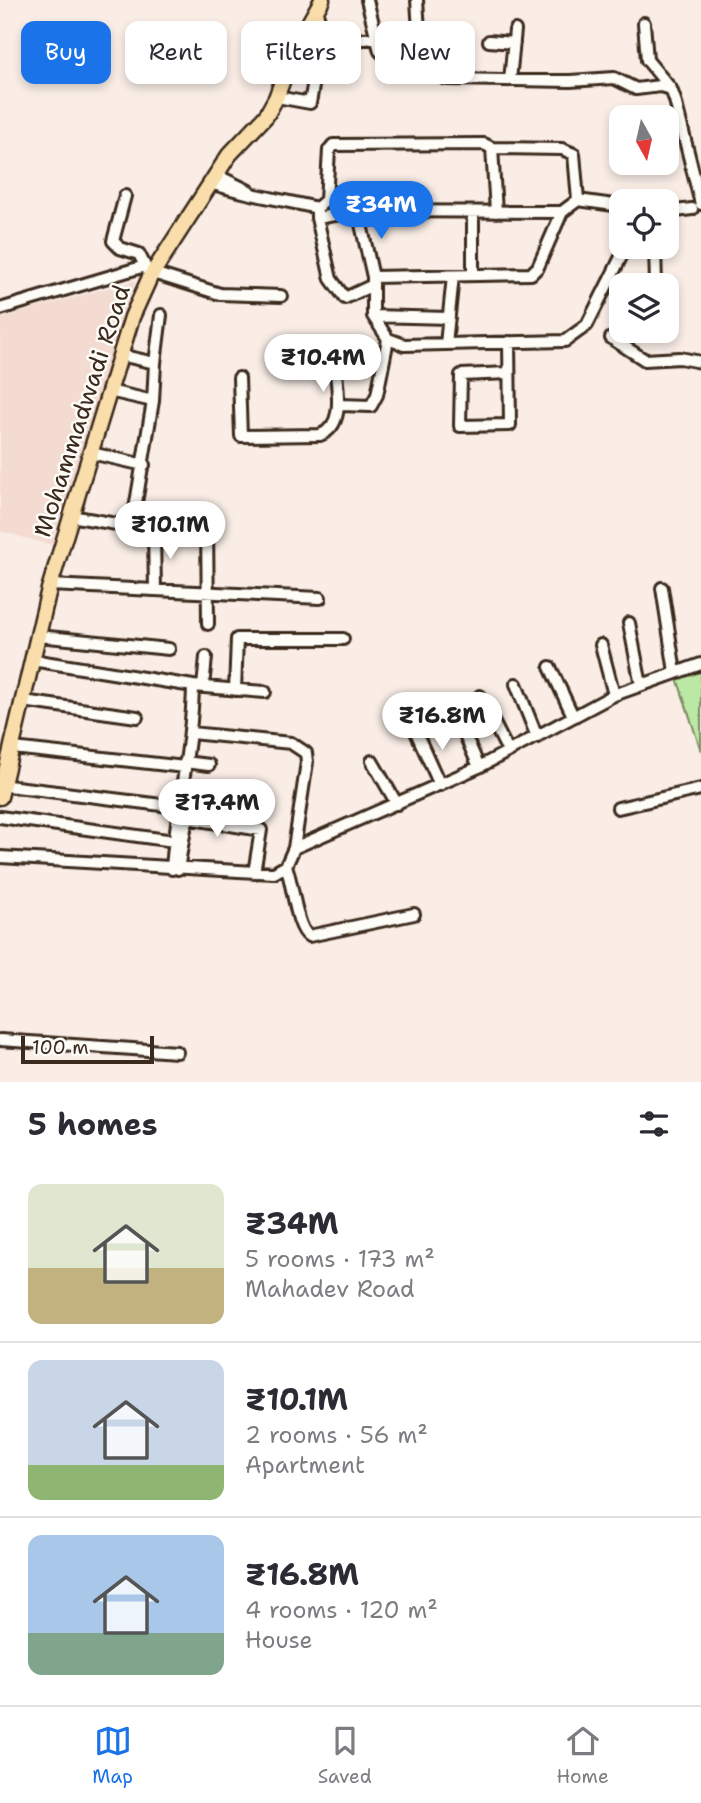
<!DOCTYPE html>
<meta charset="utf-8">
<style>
:root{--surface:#fff;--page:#f2f2f3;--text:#2b2b33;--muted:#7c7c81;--line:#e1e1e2;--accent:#1a73e8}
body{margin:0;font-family:"Shantell Sans",sans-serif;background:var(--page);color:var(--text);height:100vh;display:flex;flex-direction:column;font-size:26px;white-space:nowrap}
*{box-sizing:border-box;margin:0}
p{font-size:23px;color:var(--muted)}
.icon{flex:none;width:38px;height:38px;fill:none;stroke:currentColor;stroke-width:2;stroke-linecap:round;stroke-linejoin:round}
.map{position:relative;height:1082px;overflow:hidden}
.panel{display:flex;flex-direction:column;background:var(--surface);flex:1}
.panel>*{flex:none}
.top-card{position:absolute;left:21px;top:21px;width:660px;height:63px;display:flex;gap:14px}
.needle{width:46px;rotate:172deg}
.fabs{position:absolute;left:609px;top:105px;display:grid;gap:14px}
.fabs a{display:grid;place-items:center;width:70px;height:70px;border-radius:14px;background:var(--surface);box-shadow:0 4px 10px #0003;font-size:35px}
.scale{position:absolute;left:21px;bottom:18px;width:133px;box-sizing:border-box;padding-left:7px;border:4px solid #3b2a1e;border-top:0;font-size:19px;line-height:24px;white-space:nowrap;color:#3b2a1e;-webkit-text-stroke:5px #fdfcf7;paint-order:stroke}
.price{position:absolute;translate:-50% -60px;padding:0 16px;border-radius:24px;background:#fff;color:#222;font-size:23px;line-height:46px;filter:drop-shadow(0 2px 4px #0008)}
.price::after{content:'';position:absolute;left:50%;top:42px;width:21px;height:16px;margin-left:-10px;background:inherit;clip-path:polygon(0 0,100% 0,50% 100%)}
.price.current{background:var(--accent);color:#fff}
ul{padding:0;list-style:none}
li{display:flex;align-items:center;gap:21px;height:175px;padding:0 28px}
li+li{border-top:2px solid var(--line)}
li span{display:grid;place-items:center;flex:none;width:196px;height:140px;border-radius:14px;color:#555}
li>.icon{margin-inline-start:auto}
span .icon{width:84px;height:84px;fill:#fffc;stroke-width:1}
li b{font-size:30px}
h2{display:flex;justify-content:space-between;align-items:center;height:84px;padding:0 28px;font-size:30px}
.tag{padding:0 24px;border-radius:14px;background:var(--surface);box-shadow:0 4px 10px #0003;font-size:24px;line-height:63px}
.tag.current{background:var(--accent);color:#fff}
.dock{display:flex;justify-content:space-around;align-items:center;height:98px;border-top:2px solid var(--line);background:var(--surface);font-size:19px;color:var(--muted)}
.dock a{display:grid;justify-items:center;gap:4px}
.dock .current{color:var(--accent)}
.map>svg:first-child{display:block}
</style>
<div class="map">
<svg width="701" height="1082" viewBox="0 0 701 1082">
<rect width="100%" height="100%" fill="#f9ede6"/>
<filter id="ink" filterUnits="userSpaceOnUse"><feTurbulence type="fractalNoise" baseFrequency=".0143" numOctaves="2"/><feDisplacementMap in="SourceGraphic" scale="14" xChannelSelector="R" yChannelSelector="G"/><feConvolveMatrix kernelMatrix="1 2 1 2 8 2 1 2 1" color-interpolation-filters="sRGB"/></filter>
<g filter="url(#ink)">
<path fill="#f4dbd2" d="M136,280L51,545L0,531V318Z"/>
<path fill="#bbe8a5" stroke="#7b8962" stroke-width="2" d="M701,670V751L675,672Z"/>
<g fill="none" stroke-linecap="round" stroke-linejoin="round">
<defs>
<path id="minor" d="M367,0L380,51C390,62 407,62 421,62L417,0
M644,23L647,60L671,89L675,100L701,204
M337,41L377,38
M489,41L514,43
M421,62L428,72L447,79L570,81L614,78L636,89L660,86L671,89
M510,80L515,30
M277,97L310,103L323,31L316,11
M492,148L562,149L574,154L578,200
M216,175L249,191
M211,183C245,195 281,199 317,208
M125,196L113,241L120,248L139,254L148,272
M317,208V218L358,211L562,212L538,267L531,274L373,277
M317,208L326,200L329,150L333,145L484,144L492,148L496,212
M358,211L373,277V316L449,318
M562,212L578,200L621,206
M667,212L692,209
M317,218L331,279L345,298L373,285
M655,247L656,285
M153,273L220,294L281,296
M473,275V212
M0,309L145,266
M373,316L388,339L404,345L565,341L587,325L626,247
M611,338L645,360L680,358L701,362
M509,342L510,425L460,426L461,375L509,373
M446,344L453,276
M155,363L161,315
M239,378L241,436L320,435C344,426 338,394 336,373
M109,391L153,401
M340,405L371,406L377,395L388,339
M91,453L144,465
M71,516L122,525L130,526L133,521L153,401L155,363L120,355
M207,524L208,624
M154,532L155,590
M50,585L320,598
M662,588L675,672
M629,623L641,685
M38,636L169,649
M601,645L614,695
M32,660L193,686L265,692
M550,667L573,716
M516,684L537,737
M203,687L206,657
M235,690L237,639H343
M480,696L508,751
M23,701L137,717
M452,705L479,767
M416,732L440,785
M191,733L291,743L306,753L307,762L294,848
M13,748L185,767
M372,761L397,804
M185,762L209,765
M0,785L178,807
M618,808L701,789
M0,817L174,841
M0,857L274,873L286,866L294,848L479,767L614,695L701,664
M286,866C293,883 296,929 309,936L414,914
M172,869C176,808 192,748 193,686
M178,869L187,818L261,830L254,873
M0,1040L177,1052"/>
<path id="major" d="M0,797L49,589L132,317L150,277L229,155L266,116L276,98L294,50L322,0"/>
</defs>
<use href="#minor" stroke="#3b2a1e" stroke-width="16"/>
<use href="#major" stroke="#3b2a1e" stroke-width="19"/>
<use href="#minor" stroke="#fdfcf7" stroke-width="10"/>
<use href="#major" stroke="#f9deab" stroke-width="14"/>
</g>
</g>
<g text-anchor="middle" stroke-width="5" stroke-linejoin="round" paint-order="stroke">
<g font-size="24" fill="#3b2a1e" stroke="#fdfcf7">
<text transform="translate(82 411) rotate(-72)" y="8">Mohammadwadi Road</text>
</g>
</g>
</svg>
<div class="fabs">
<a><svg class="needle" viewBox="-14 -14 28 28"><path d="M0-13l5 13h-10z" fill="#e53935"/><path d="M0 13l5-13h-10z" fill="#7c7c81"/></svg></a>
<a><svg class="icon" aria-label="locate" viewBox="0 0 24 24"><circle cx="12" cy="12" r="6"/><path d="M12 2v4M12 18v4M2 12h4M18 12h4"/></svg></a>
<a><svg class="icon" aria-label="layers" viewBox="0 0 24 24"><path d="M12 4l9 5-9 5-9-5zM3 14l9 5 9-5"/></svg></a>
</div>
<div class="scale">100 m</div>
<b class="price current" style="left:381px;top:241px">₹34M</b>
<b class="price" style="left:323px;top:394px">₹10.4M</b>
<b class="price" style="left:170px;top:561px">₹10.1M</b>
<b class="price" style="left:442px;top:752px">₹16.8M</b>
<b class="price" style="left:217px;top:839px">₹17.4M</b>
<div class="top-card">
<a class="tag current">Buy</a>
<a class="tag">Rent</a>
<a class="tag">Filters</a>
<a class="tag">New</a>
</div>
</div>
<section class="panel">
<h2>5 homes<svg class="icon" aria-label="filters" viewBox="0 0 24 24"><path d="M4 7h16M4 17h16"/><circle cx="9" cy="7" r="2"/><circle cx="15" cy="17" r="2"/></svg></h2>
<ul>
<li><span style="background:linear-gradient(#dfe7d0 60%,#c2b280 0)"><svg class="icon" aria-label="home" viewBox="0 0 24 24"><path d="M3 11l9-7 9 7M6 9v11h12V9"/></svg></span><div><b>₹34M</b><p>5 rooms · 173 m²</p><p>Mahadev Road</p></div></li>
<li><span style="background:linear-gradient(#c9d6e8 75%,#8fb573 0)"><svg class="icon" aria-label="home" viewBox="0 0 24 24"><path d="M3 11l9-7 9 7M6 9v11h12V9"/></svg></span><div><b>₹10.1M</b><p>2 rooms · 56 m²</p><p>Apartment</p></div></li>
<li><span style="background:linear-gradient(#a9c7e8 70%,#7fa58c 0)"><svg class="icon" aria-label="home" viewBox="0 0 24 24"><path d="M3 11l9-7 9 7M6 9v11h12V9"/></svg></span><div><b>₹16.8M</b><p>4 rooms · 120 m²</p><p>House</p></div></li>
</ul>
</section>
<nav class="dock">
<a class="current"><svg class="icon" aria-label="map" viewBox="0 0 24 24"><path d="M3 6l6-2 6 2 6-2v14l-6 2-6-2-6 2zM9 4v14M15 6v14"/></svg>Map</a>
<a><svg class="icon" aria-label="saved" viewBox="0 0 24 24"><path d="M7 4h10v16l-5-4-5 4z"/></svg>Saved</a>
<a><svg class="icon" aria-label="home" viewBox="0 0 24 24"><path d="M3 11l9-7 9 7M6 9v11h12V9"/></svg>Home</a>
</nav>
